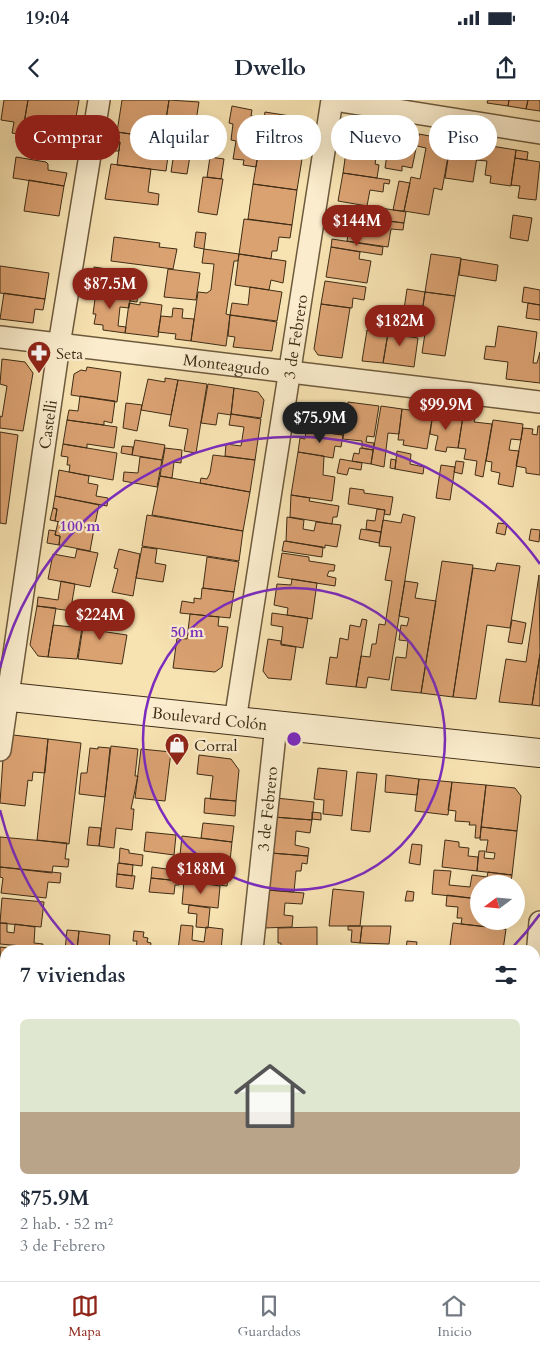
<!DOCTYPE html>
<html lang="es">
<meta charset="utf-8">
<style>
:root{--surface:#fff;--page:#f6f6f7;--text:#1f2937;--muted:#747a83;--line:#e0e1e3;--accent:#8f2418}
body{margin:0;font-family:Cardo,serif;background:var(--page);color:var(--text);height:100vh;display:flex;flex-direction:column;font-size:19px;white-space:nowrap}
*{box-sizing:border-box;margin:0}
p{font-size:16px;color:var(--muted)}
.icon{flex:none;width:28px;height:28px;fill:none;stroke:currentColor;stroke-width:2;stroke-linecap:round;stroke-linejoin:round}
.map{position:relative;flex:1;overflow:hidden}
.side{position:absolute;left:0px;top:845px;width:540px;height:336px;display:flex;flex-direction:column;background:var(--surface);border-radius:15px 15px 0 0;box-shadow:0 5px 20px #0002}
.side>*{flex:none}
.hud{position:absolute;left:15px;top:15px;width:510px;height:45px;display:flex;gap:10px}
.needle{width:32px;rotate:254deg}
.buttons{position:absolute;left:470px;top:775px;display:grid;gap:10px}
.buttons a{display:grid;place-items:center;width:55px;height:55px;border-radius:50%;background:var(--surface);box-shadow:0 5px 20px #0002;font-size:25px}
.price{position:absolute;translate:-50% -42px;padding:0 11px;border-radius:18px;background:var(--accent);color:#fff;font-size:16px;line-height:32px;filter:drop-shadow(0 1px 2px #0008)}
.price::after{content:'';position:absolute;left:50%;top:30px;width:15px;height:11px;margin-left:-8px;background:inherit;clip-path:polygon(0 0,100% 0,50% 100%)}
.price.selected{background:#222;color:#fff}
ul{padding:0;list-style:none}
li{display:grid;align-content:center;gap:10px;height:265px;padding:0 20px}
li+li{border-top:1px solid var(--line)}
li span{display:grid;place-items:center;height:155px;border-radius:8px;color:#555}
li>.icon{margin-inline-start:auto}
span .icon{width:90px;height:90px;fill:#fffc;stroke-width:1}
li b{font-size:21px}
h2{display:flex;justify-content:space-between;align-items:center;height:60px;padding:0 20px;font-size:21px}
.tag{padding:0 18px;border-radius:22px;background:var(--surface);box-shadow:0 5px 20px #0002;font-size:18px;line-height:45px}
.tag.selected{background:var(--accent);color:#fff}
.status{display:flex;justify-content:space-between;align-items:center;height:35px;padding:0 25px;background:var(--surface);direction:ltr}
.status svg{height:14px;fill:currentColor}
header{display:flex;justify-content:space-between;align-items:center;height:65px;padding:0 20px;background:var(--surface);font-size:22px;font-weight:700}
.menu{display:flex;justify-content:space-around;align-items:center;height:70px;border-top:1px solid var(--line);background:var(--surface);font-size:14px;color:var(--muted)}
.menu a{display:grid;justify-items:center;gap:2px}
.menu .selected{color:var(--accent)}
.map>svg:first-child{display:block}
</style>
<div class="status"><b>19:04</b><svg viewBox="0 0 49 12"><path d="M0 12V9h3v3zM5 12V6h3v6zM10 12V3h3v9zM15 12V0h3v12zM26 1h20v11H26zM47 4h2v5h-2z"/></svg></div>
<header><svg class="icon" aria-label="back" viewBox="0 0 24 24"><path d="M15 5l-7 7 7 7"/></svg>Dwello<svg class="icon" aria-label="share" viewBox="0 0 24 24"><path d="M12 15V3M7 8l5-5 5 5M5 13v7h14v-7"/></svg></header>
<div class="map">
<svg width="540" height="1181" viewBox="0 0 540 1181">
<rect width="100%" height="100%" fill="#f7e2b1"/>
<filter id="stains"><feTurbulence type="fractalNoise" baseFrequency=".004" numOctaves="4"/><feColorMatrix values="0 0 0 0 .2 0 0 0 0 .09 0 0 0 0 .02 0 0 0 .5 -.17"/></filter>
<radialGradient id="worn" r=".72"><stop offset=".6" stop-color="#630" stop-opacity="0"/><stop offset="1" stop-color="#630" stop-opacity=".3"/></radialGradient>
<path fill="#daa171" stroke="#3f2d16" d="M4,0H28L22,35L12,33L14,22L1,20Z
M28,0H79L72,40L66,39L64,48L38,44L41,31L23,29Z
M122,0H169L163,39L117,32Z
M169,0L199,2L194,33L173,30L174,27L165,26Z
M488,0H509L508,6L487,3Z
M509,0H528L526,9L508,6Z
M528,0H540V11L526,9Z
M232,6L252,10L251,16L264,18L256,67L243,65L244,60L233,59L236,41L231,40L233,24L229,23Z
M265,12L303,18L308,22L297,90L253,84Z
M357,25L391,30L388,46L378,45L375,64L379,65L377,78L343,73L349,31Z
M391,30L409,33L408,36L390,34Z
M117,32L152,37L151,46L158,47L156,54L168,56L166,71L117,65L120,42H115Z
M409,33L419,34L412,68L402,66V71L385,68L390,34L408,37Z
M419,34L451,40L442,90L434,88L429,115L404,111L411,77L420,79L426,48L417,46Z
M22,37L30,39L29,50L20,48Z
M66,39L72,40L70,56L63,55Z
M451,40L479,44L473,82L445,78Z
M176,41L192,44L187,74L171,72Z
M115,42H120L119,51H113Z
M479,44L516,50L511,86L490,83L491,76L485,75L487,61L476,60Z
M516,50L528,52L527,60L515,58Z
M16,57L46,62L48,64V70L67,73L64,86L13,78Z
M210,57L224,59L221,79L207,77Z
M515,58L540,62L536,100L518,98L520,86L511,85Z
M111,64L151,69L148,92L159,94L158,105L105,99Z
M343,73L390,80L389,84L384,83L383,92L370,90L367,106L338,101Z
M203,77L223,79L217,115L198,112Z
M29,80L64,86L59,116L24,111Z
M399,81L410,83L404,111L393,110Z
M253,84L297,90L292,125L248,119Z
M381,108L406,112L404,123L380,120Z
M513,115L532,118L528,141L510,138Z
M244,119L292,125L290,138L279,137L277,151H272L271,159L239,154Z
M350,120L379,124L380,120L404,123L403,130L391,129L388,147L347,141Z
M196,132L206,133L204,149L194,147Z
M114,137L160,143L159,147L177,149L173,169L111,161Z
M332,139L383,147L382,155L331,147Z
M331,147L360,152L359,159L371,161L367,183L326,177Z
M204,149L239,154L238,161H234L226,214L230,215L226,246L191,241L198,192L207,193L211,190L214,164L202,163Z
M239,154L286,161L283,183L271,180L269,190L235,185Z
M431,154L461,158L455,196L425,192Z
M461,159L498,165L496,181L459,175Z
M0,166L49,173L45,199L0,193Z
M94,167L133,173L130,193L119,194L90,189Z
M168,169L200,173L196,200L164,197Z
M325,181L366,187L364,200L353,198L352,208L321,204Z
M250,187L282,192L277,221L230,215L232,203L248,205Z
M524,187L540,190V205L522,202Z
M407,189L425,192L421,219L403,216Z
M96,191L131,193L129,208L120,207L118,226L126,227L125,233L103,230V225L94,224L96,214H93Z
M425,192L455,196L445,256L422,253L428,214L422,213Z
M4,193L45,199L43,210L35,209L33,223L0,219Z
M131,193L138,194L137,202L130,201Z
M140,202L162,205L158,237L125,233L129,203L140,205Z
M528,203L540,205V220L526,218Z
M321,204L350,208L342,258L318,255L314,249Z
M173,208L183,209L182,218L194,219L191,241L175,239L176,234L158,232L161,216L172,217Z
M230,215L277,222L272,251L233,247L235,237L228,236Z
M391,215L399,216L396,235L418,238L414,267L383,263Z
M380,221L390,222L383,263L362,261L367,230L378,232Z
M498,226L537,232L533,263H537L540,252V283L506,279L508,262L484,259L486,246L495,247Z
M2,259L25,262L33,273L23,331L0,328V316L2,317L7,286L0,284Z
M87,267L121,272L117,302L71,295L74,274L81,270L86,271Z
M165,278L178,280L171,315L141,310L148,279L165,282Z
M178,280L207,284L196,353L184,351L188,329L169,326Z
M208,284L234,288L231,315L218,313L216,325L201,323Z
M234,288L258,292L264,300L261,318L231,314Z
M80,296L115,301L112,323L104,321V325L67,320L69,310L78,311Z
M348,302L379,306L374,337L367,336L366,342L374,343L373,350L362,348V341L343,339Z
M126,303L142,305L137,331L123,328Z
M313,306L335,309L333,319L345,321L343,335L302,329L303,316L311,317Z
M381,306L402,309L399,334L388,333L384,367L371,364Z
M402,309L433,313L427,349L403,345L404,340H398Z
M433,313L442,314L441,318L451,319V315L463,317L458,348L447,347L446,352L435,350L438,336L430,334Z
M231,314L261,319L255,360L225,356L226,344L241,346L244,327L229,325Z
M442,314L451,315V319L442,318Z
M463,316L475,318L474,322L492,324L483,377L475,375L477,361L464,359L466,349L458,348Z
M67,320L117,327L114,348L87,344V348L63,344Z
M493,320L523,324L521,340L511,339L509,350L519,351L513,387L498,384L500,373L491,371L492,362L486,361Z
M538,326H540V375L526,373V368L516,366L523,328L533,329L532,334L537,335Z
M306,330L343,335L341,347L335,346L333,358L298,352L300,338L305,339Z
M0,332L18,335L6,424L0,423Z
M135,340L165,345L162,360L132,355Z
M63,344L117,353L113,380L69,372L70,365H67L68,357L61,356Z
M122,346L133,347L132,355L121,353Z
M165,348L182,350L181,363L174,362L172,378L160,376Z
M360,348L373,350L371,364L352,361L354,353L359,354Z
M397,351L411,354L410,364L424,367L423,374L395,369Z
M298,352L324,356L323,375L335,377L332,401L291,395Z
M213,355L255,360L250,392L200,383L201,378L207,379L210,373Z
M140,357L162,360L157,387L123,381L124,372L138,373Z
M340,359L362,363L361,370L349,368L347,375L337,373Z
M391,359L396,360L395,369L390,368Z
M456,361L464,362L462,374L454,372Z
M441,365L455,367L450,400L436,398Z
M59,370L89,376L88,383L98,385L96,396L108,398L107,406L55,396Z
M160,376L250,392L243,431L152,415Z
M350,388L364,390V393L393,397L390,415L384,414L385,410L348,404Z
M291,395L310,398L309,401L339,406L337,417H333L332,424L290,417Z
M55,396L99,405L94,429L55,421L57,409L53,408Z
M53,408L57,409L55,421L50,420Z
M377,409L385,410L381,432L366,429L367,420L375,421Z
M403,414L415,417L389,580L368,577L366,588L356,587L361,556L370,557L372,544H376L379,524L385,525L392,481L385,480L391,447L379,446L383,420L401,423Z
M147,415L243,431L239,461L142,446Z
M287,417L304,420L303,429L314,431L316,422L341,425L337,447L325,445V448L286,441Z
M58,422L94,429L90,451L59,445L60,436L55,435Z
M498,423L507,424L505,435L496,433Z
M361,429L381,432L379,443L359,439Z
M531,429L540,430L539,442L529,440Z
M49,430L56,431L55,435L60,436L59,445L47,443Z
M284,441L323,447L322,457L282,451Z
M142,447L157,449L155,463L166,465L163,482L136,478Z
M77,449L98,453L90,487L48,479L53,454L75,458Z
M119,449L140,454L133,496L112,492L118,469L114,468Z
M282,453L309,457V461L335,465L334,471H329L327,476L336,478L335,486L278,477Z
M207,457L239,462L234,492L203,488Z
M442,461L473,465L453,597L421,593Z
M497,463L520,466L510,528L487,525L476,599L453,597L473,468L495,471Z
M539,475L540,554L532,605L499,602L506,559L526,562Z
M292,479L317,483L312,519L287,515L288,508L274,505L277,484L291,485Z
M61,481L75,484L72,502L86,504L85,513L37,506L38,497L58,500Z
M405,481L418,483L415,498L436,501L421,593L391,590L396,557L406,558L408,541L399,540L401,525L407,526L409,518L399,516Z
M202,488L234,492L230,518L180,513L182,501L194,503V498L201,499Z
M87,501L97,503L93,530L127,535L122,564L78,559Z
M37,506L56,508L48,557L38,556L30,545Z
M272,513L308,518L303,548L281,544L283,527L271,525Z
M190,514L219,517L218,526L228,527L222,567L215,572L173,568L177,538L187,539Z
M362,519L367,520L356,587L326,584L330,557L337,558L340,538L348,540L350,525L360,527Z
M512,520L526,523L522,544L508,542Z
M53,525L82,528L77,559L48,557Z
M268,539L281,541V545L296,547L291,580L268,578L263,571Z
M540,554V606L532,605Z
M13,635L48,639L45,673L33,672L32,681L28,680L25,706L0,703L4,643Z
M48,639L81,643L69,744L37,740Z
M111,646L138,649L135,676H138L131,709H134L132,730L116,728L114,748L99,746Z
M98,647L110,648L105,697L79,694L81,673H87L90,648L98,649Z
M141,649L171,652L165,701L135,698Z
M199,655L231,659L239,670L236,701L210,699L213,676L197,674Z
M318,668L347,671L342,716L323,714L324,700L314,699Z
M357,672L377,674L370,732L351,730Z
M386,675L419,679L417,695L385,692Z
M419,679L452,682L448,715L415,711Z
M452,682L486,685L480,738H475L476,725H469L470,722L455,721L456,711L448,710Z
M486,685L515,688L521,696L517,731L481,727Z
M205,698L236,701L235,716L204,713Z
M276,698L314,702L312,720L274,717Z
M312,712L321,713V720L312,719Z
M274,717L312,720L310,733L296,731L295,745L309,748L308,756L271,753Z
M203,723L234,726L232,742L201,738Z
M89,727L101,728L99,746L87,745Z
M481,727L517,731L512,775L477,771L479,751H485L484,758L494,759L495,753L486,752L488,740H480Z
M146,732L176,735L174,755L144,751Z
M182,736L232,742L230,761L180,755Z
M0,737L67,743L65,759H69L68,767L53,766L52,773L0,767Z
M445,740L459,742V747L469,748L468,756L478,757L477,771L442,767Z
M412,744L422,745L420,765L409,763Z
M120,748L129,750V753L143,755L142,766L119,763Z
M271,753L308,756L307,764L302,763L301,771H296L294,792L267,790Z
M207,759L230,762L228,776L197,772V769L205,770Z
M118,763L133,765L132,776L117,774Z
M0,767L61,773L60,783L48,782L46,798L1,793L3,778L0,777Z
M152,767L181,771L180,781L151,778Z
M434,770L451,771L449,785L470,787L472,775L487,777L488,772L512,775L511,782L479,784V799L432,794Z
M185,771L228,776L227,786L184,781Z
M117,774L135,776L133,789L116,787Z
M151,778L180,781L179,785H175L174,794L149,792Z
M184,781L220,786L218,808L182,804Z
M333,789L364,792L360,826H329Z
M267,790L304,793L302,804L285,803L284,815L293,816L292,827L263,828Z
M407,791L414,792L413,801H405Z
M447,795L479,799V821H506L505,829L461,824L462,818H457L458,807L446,806Z
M2,798L44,802L41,827L0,823Z
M189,805L210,808L208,828L196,827L197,814L188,813Z
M0,823H7V832L14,833L15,824L35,827L34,843L43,844L42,850L23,849V846L0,844Z
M453,823L506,829L503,850H444L445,846H450Z
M181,825L193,826L192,840L204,842L206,827L223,829L221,850H178Z
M348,826H362L360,843L351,842L352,830H348Z
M362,826H391L389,844L360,843Z
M317,827V850H281V843H278V828Z
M67,830L79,831L77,850H65Z
M79,831L110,835L109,850H77Z
M134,831L144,832L143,837L148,838L147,842L151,843L150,850H136L137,841H133Z
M407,841L417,842L416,850H406Z
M0,847L17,849L5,850V861H2L1,876Z
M539,883H540V907L537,906Z
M0,918H5V950L0,949Z
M0,949L5,950V978H0Z
M540,974V1009H535V980L539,981Z
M0,978H5V989H1L0,997Z
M0,1009L5,1010V1032L0,1031Z
M535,1009H540V1036H538Z
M535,1035L540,1036V1063H535Z
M0,1038L5,1039V1052H0Z
M535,1068H540V1089L535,1088Z
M535,1089H537L536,1096H540V1117L535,1116Z
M0,1098V1107H5V1119H0Z
M535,1116L540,1117V1144H535Z
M0,1119H5V1160L0,1159Z
M535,1146L540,1147V1168L535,1167Z
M535,1171H540V1181H511V1176H535Z
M241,1176H283L282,1181H240Z
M297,1176H325V1181H297Z
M325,1176H353L352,1181H325Z
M356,1176H379V1181L356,1178Z
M379,1176H406L405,1181H379Z
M415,1176H431L430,1181L415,1179Z
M289,1178H297V1181H288Z"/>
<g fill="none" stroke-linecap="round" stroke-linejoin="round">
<defs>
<g id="street">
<path d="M334,0L540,33"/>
<path id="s1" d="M0,237L540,302"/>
<path id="s2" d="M235,621L332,0"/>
<path id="s3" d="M0,650L59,245L99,0"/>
<path id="s4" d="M252,850L276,625"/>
<path d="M535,879L540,822"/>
<path d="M0,895H5"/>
<path d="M535,948L540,949"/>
<path d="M0,1179L18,1181"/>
<path d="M221,1181L222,1176"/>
<path d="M503,1181L504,1176"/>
</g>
<g id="secondary">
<path id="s5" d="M0,596L540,653"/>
</g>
</defs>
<use href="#street" stroke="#6d5a3d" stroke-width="24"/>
<use href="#secondary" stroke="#3f2d16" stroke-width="30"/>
<use href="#street" stroke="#faeccc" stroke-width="21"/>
<use href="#secondary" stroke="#faeccc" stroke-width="28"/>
</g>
<g fill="none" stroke="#7b2cbf" stroke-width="2.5">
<circle cx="294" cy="639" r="151"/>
<path d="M540 814A302 302 0 0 1 511 849M77 849A302 302 0 0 1 0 710M0 568A302 302 0 0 1 540 464"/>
</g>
<defs>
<symbol id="pharmacy-pin" viewBox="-11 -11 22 30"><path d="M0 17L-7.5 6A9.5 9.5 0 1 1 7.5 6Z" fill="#8f2418" stroke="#faeccc"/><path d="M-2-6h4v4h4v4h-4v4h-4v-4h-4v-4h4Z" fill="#fff"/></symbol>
<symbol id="shop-pin" viewBox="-11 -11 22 30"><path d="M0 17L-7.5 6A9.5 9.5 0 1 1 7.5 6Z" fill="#8f2418" stroke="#faeccc"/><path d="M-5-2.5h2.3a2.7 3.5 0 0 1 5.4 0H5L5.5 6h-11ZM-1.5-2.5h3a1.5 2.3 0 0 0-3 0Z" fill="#fff"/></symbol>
</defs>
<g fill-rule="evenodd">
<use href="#pharmacy-pin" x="25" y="239" width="28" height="38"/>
<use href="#shop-pin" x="163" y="631" width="28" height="38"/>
</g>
<g text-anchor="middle" stroke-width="4.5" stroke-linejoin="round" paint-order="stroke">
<g font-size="16" fill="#3f2d16" stroke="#faeccc">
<text dy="6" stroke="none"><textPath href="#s2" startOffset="389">3 de Febrero</textPath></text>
<text dy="6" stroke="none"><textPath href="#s1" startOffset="228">Monteagudo</textPath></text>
<text dy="6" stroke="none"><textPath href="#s3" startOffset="329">Castelli</textPath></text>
<text dy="6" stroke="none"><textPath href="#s5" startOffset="211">Boulevard Colón</textPath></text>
<text dy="6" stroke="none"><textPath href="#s4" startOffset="142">3 de Febrero</textPath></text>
</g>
<g font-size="16" fill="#3f2d16" stroke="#faeccc" text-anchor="start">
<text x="56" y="259">Seta</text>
<text x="194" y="651">Corral</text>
</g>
</g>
<circle cx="294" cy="639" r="8" fill="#7b2cbf" stroke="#faeccc" stroke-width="2.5"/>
<g font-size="15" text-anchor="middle" font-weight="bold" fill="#7b2cbf" stroke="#faeccc" stroke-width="4.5" stroke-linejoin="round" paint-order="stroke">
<text x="80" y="431">100 m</text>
<text x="187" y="537">50 m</text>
</g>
<rect width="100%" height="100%" filter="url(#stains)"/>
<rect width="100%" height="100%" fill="url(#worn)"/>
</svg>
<div class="buttons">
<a><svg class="needle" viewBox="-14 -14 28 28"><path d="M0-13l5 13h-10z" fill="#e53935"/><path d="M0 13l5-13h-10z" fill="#747a83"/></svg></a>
</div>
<b class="price" style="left:357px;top:147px">$144M</b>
<b class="price" style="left:110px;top:210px">$87.5M</b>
<b class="price" style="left:400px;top:247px">$182M</b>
<b class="price" style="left:446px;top:331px">$99.9M</b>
<b class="price selected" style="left:320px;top:344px">$75.9M</b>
<b class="price" style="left:100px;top:541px">$224M</b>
<b class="price" style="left:201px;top:795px">$188M</b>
<div class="hud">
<a class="tag selected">Comprar</a>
<a class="tag">Alquilar</a>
<a class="tag">Filtros</a>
<a class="tag">Nuevo</a>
<a class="tag">Piso</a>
</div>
<section class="side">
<h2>7 viviendas<svg class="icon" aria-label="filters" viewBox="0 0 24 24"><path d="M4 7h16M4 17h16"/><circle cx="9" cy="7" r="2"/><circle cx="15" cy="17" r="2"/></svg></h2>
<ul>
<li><span style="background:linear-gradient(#dfe7d0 60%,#b9a48a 0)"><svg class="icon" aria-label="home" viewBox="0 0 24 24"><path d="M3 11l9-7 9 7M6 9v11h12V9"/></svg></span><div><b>$75.9M</b><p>2 hab. · 52 m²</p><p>3 de Febrero</p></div></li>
</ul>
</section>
</div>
<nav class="menu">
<a class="selected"><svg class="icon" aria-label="map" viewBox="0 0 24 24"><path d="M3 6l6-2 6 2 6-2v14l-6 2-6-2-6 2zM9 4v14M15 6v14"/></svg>Mapa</a>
<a><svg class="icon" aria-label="saved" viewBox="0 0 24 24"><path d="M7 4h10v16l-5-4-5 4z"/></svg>Guardados</a>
<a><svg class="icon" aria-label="home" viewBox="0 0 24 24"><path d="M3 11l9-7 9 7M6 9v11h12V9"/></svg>Inicio</a>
</nav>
